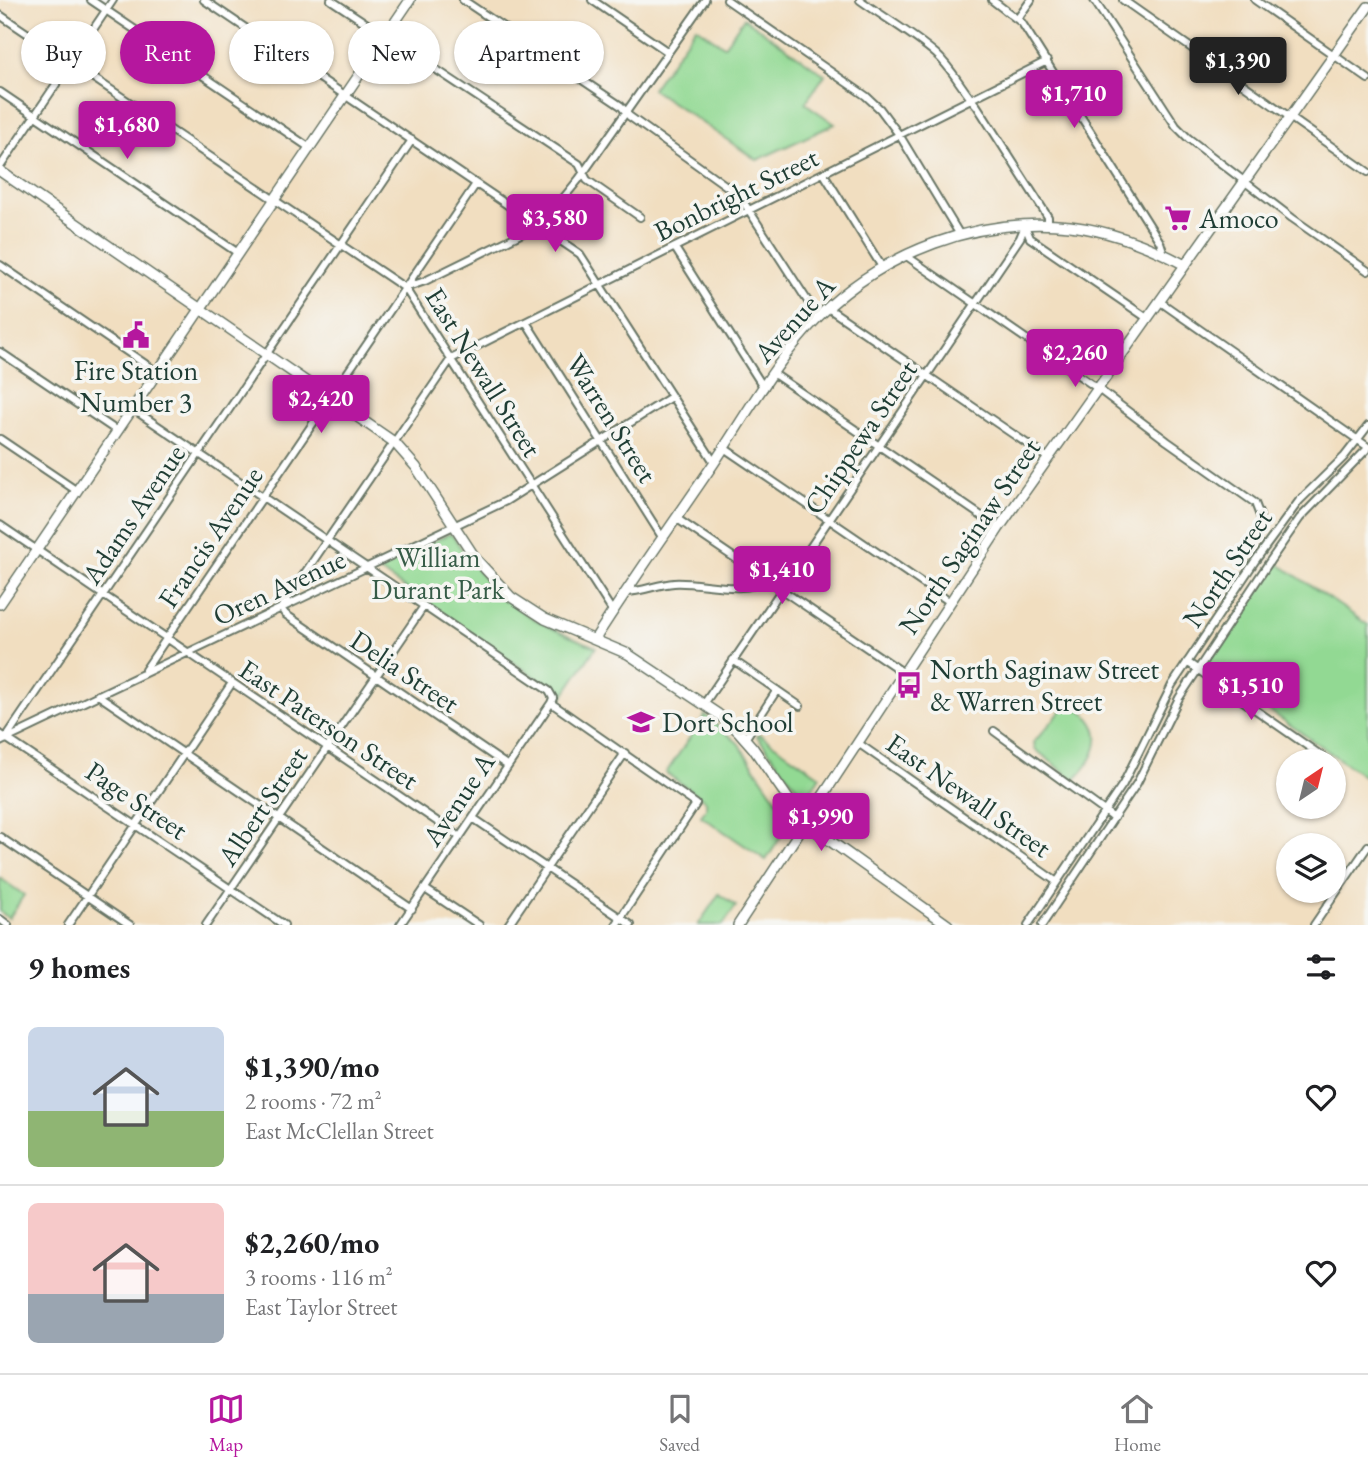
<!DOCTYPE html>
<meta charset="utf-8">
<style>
:root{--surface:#fff;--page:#f6f6f6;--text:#202124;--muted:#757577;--line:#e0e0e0;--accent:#b5179e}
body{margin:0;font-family:"EB Garamond",serif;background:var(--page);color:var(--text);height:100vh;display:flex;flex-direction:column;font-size:26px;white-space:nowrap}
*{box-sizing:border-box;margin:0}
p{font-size:23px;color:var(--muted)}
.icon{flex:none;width:38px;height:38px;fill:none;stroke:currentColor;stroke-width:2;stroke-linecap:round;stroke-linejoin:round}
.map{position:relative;height:925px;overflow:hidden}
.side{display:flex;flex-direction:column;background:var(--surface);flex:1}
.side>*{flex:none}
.banner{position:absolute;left:21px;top:21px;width:700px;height:63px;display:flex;gap:14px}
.needle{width:46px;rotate:35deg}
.tools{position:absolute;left:1276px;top:749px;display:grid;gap:14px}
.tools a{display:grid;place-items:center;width:70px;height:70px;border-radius:50%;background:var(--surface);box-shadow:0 2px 5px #0004;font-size:35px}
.price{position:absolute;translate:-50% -60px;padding:0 16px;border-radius:7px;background:var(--accent);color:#fff;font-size:23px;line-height:46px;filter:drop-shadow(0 2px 4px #0008)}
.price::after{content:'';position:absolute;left:50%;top:42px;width:21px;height:16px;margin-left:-10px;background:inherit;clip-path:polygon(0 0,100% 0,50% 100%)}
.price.current{background:#222;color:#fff}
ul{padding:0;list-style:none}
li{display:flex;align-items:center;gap:21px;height:175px;padding:0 28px}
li+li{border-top:2px solid var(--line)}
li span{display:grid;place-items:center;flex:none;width:196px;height:140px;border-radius:10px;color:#555}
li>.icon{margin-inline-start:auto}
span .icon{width:84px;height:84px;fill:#fffc;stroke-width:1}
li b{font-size:30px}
h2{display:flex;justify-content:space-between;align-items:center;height:84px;padding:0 28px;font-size:30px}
.tag{padding:0 24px;border-radius:32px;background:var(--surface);box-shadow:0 2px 5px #0004;font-size:24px;line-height:63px}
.tag.current{background:var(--accent);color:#fff}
.dock{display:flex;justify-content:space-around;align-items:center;height:98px;border-top:2px solid var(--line);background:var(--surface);font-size:19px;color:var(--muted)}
.dock a{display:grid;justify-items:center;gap:4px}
.dock .current{color:var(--accent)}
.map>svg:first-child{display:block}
</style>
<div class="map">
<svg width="1368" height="925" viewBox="0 0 1368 925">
<rect width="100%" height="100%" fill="#f6f6f2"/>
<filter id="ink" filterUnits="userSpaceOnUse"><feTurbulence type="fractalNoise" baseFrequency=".0143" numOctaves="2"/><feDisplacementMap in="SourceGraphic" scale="14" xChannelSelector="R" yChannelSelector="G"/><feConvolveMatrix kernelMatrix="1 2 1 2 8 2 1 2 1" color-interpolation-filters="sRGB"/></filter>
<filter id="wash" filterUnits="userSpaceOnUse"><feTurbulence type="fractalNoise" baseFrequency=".00686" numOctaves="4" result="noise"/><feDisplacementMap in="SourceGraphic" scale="28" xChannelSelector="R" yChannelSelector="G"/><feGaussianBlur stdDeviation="1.57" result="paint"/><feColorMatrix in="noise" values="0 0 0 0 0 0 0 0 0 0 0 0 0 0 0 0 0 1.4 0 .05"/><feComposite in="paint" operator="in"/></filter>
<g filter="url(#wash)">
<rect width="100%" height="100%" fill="#f1dec0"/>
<path fill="#92d993" stroke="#588b64" stroke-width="2" d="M744,18L825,75L805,103L835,124L757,160L652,89L696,27L724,46Z
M449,534L453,536C494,600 526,620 596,647L563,696L378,570L379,566Z
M1276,562L1368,625V779L1205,666Z
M1068,703C1109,723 1103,752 1074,780L1035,749L1034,742Z
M705,715L738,743L789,818L788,826L766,860L701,816L706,809V801L666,773Z
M759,734L820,776L810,792L805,794L798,789L757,736Z
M0,878L24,895L9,918L0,912Z
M719,894L736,906L723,925H698Z"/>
</g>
<g filter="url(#ink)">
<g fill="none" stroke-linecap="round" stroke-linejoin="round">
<defs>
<path id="street" d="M91,0L310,148
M204,0L580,254L714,462
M331,0L579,164L587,180L640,217
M463,0L621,106L629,116L739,195L818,317
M592,0L668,52
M727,0L866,96L880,109L900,136L960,235
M860,0C885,18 913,34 936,54C953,69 962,90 977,106L1048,217V225
M992,0L1022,23L1160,242L1164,254
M1094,0L1176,126L1188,138L1292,218L1368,271
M1123,0L1368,172
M1255,0L1368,79
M0,15L405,288L613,612
M1018,18L1031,0
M0,92L238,253
M0,167L113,0
M824,174L882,267
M1025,226L1030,238L1147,318
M675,248L764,388
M905,255L1097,388L1167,441L1255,503L1260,516
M0,265L157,372
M405,288L425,281L543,223L579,179L705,0
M1159,301L1368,447
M828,308L1048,458
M526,322L662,537
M0,352L117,431
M774,374L999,528
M133,409L549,691L553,698L551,703L400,925
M0,439L77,491
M724,448L950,602
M676,518L904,673
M0,525L460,837
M626,592C642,592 658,584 674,583C700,581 745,596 766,579
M733,660L800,706
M1187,662L1329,761
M145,670L476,184
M98,695L412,909
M551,703L696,804L616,925
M704,704L1020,238L1025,226
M994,731L1114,818
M0,734L284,925
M7,736L412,140
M745,739L777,690
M0,742L506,501L671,397
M858,743L1057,882
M508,766L285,614L281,608L451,359L1047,61
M473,818L631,925
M0,837L130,925
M425,889L479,925
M0,919L8,925
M68,925L232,683
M206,925L424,606
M508,925L625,753
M1028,925L1123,784L1172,685L1255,561L1299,501L1344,457L1368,426
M1042,925L1137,783L1179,698L1270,561L1300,518L1368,448
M1314,925L1368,846"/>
<path id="secondary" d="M0,171L394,442L416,467L476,559L511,597L545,619L628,654L718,714L738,731L753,748L805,823L948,925
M0,604L410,0
M595,639C633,579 674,522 714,463C746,415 778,357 819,316C884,252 978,216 1070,226C1111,231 1150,246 1185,265
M738,925L999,528L1368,7"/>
</defs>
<use href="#street" stroke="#687565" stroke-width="10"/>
<use href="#secondary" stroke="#687565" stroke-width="12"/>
<use href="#street" stroke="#fff" stroke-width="6"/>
<use href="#secondary" stroke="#fff" stroke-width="9"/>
</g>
</g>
<defs>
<symbol id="supermarket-bare" viewBox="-9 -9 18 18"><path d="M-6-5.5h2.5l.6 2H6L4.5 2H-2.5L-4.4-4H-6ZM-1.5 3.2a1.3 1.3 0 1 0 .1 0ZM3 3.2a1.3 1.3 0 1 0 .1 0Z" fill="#b5179e" stroke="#f6f6f2" stroke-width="2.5" paint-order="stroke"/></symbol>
<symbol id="civic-bare" viewBox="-9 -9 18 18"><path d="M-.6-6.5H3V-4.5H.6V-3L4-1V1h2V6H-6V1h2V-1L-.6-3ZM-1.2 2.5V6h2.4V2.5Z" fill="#b5179e" stroke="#f6f6f2" stroke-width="2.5" paint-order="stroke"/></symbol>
<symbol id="bus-bare" viewBox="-9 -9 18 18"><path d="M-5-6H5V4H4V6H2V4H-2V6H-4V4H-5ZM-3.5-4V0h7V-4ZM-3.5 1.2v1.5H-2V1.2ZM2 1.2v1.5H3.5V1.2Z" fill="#b5179e" stroke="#f6f6f2" stroke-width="2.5" paint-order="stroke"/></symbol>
<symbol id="school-bare" viewBox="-9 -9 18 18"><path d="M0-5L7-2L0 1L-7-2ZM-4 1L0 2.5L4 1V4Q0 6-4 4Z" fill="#b5179e" stroke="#f6f6f2" stroke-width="2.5" paint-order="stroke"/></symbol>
</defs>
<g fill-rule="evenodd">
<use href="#supermarket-bare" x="1159" y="199" width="38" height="38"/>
<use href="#civic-bare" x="117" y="316" width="38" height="38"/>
<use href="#bus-bare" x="890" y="666" width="38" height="38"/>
<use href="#school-bare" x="622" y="703" width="38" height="38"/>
</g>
<g text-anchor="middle" stroke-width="7" stroke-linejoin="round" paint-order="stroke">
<g font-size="28" fill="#1f3d34" stroke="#f6f6f2">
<text transform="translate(736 194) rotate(-26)" y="10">Bonbright Street</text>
<text transform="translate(794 319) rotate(-48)" y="10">Avenue A</text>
<text transform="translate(484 372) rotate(58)" y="10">East Newall Street</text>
<text transform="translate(612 418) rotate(58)" y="10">Warren Street</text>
<text transform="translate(860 437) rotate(-56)" y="10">Chippewa Street</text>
<text transform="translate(133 514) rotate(-56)" y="10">Adams Avenue</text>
<text transform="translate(969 536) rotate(-56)" y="10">North Saginaw Street</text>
<text transform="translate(210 537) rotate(-56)" y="10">Francis Avenue</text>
<text transform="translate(1227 568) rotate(-56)" y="10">North Street</text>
<text transform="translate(279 587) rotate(-25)" y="10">Oren Avenue</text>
<text transform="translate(405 671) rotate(34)" y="10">Delia Street</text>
<text transform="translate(329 724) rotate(34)" y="10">East Paterson Street</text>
<text transform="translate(969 795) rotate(35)" y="10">East Newall Street</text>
<text transform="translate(458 799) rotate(-56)" y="10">Avenue A</text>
<text transform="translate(137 800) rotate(34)" y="10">Page Street</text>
<text transform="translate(262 806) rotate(-56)" y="10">Albert Street</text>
</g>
<g font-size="28" fill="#1f3d34" stroke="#f6f6f2" text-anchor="start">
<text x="1199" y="228">Amoco</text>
<text x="136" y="380" text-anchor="middle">Fire Station<tspan x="136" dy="32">Number 3</tspan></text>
<text x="930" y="679">North Saginaw Street<tspan x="930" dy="32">&amp; Warren Street</tspan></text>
<text x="662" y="732">Dort School</text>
</g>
<g font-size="28" fill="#365c47" stroke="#f6f6f2">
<text x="438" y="567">William<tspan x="438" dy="32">Durant Park</tspan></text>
</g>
</g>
</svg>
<div class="tools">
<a><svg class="needle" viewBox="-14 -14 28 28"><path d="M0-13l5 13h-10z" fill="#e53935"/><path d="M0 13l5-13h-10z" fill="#757577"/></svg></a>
<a><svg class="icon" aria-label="layers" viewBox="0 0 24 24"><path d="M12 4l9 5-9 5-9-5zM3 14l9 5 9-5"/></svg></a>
</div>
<b class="price current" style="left:1238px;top:97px">$1,390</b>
<b class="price" style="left:1074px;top:130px">$1,710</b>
<b class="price" style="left:127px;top:161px">$1,680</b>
<b class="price" style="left:555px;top:254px">$3,580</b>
<b class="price" style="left:1075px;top:389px">$2,260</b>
<b class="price" style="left:321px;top:435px">$2,420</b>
<b class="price" style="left:782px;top:606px">$1,410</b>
<b class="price" style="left:1251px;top:722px">$1,510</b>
<b class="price" style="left:821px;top:853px">$1,990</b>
<div class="banner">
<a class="tag">Buy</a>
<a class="tag current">Rent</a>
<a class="tag">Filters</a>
<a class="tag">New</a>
<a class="tag">Apartment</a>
</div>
</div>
<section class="side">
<h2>9 homes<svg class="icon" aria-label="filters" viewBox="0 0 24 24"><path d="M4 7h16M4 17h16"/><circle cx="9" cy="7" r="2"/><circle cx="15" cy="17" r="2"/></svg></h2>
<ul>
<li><span style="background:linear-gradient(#c9d6e8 60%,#8fb573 0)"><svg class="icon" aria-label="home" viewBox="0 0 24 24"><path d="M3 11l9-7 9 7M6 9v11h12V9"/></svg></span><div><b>$1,390/mo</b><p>2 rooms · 72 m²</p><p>East McClellan Street</p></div><svg class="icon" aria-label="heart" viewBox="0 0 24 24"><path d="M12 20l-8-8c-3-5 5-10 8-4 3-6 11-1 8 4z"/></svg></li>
<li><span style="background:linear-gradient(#f6c9c9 65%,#9aa5b1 0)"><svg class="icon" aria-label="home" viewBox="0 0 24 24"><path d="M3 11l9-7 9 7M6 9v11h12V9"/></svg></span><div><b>$2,260/mo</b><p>3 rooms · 116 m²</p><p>East Taylor Street</p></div><svg class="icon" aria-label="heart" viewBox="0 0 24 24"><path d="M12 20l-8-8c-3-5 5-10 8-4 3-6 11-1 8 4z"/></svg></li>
</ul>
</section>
<nav class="dock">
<a class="current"><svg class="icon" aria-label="map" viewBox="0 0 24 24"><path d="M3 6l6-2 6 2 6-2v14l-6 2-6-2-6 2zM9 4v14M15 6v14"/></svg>Map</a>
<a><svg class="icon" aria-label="saved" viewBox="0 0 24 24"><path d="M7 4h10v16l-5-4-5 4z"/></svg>Saved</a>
<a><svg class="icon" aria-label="home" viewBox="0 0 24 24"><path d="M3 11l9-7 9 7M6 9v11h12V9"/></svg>Home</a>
</nav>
